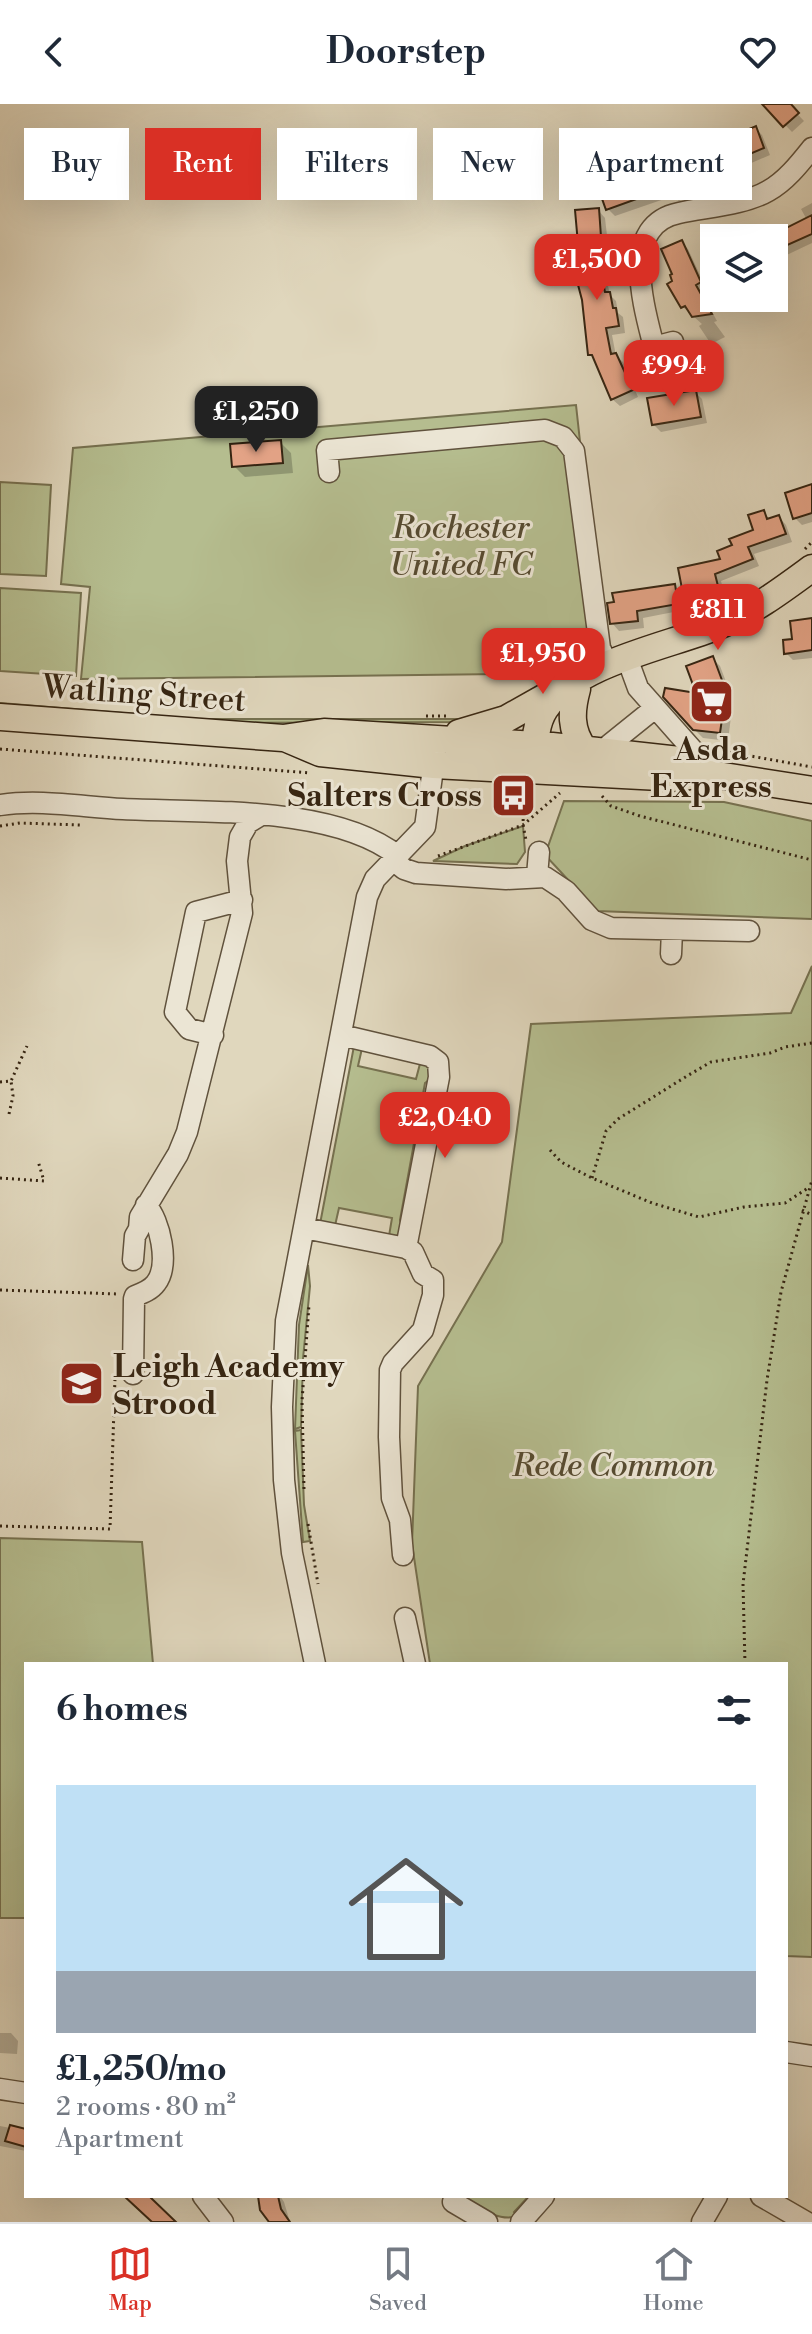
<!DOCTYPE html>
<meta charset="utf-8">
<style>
:root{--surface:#fff;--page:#f6f6f7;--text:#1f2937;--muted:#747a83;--line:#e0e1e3;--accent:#d93025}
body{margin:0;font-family:"Libre Bodoni",serif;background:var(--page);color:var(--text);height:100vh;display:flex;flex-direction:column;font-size:30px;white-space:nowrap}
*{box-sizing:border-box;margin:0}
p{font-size:26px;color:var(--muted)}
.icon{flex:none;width:44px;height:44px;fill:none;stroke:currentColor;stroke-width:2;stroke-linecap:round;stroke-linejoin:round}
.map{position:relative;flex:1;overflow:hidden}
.side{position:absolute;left:24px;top:1558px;width:764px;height:536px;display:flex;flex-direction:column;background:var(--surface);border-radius:0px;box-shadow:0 8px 32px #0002}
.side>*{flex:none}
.banner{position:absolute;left:24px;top:24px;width:764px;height:72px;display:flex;gap:16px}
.fabs{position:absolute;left:700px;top:120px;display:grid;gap:16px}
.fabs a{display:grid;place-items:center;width:88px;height:88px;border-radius:0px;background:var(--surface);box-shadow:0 8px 32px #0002;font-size:40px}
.price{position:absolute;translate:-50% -68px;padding:0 18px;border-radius:16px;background:var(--accent);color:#fff;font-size:26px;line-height:52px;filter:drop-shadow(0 2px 4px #0008)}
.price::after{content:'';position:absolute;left:50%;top:48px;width:24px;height:18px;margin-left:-12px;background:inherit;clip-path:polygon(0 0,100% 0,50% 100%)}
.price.active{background:#222;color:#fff}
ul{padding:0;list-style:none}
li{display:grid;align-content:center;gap:16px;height:424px;padding:0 32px}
li span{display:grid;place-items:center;height:248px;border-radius:0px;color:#555}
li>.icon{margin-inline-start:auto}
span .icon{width:144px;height:144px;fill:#fffc;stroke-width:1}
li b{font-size:34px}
h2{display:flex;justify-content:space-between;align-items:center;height:96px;padding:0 32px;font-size:34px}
.tag{padding:0 28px;border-radius:0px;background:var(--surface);box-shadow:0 8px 32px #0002;font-size:28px;line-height:72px}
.tag.active{background:var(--accent);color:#fff}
header{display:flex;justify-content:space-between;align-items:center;height:104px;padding:0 32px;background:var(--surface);font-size:36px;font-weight:700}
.tabs{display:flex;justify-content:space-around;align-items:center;height:112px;border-top:2px solid var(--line);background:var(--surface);font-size:22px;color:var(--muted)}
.tabs a{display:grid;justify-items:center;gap:4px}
.tabs .active{color:var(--accent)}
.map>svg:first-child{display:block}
</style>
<header><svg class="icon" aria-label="back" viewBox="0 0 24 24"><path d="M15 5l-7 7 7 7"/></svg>Doorstep<svg class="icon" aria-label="heart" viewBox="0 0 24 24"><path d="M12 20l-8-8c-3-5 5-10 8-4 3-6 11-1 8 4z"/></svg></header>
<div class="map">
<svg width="812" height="2118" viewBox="0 0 812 2118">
<rect width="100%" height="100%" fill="#e0d7bd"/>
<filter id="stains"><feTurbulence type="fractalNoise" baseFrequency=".0025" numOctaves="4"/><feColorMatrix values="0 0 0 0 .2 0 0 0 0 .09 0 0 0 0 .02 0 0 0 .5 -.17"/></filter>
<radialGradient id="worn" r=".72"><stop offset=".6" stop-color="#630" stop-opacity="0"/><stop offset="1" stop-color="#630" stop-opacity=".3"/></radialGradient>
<path fill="#b5bd8f" stroke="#767150" stroke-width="2" d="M576,301L601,529L501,570L81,575L90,483L61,480L73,344Z
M0,378L51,381L46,472L0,470Z
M0,484L81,489L76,572L0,567Z
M0,599L197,615H467L468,618L206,619L0,605Z
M564,697L724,698L812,717V815L597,807L545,751Z
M523,722L525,748L517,760L433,757L465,742Z
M812,862V1853L786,1852V1560H430L412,1440L418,1282L502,1138L531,920L791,909Z
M363,940L358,962L416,975L422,952L429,959L433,973L425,979L400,1116L403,1126L396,1134L388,1138L392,1114L339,1104L334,1126L320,1120L354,942Z
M308,1161L310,1182L303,1255L301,1323L295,1325L299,1221Z
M301,1326L304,1401L310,1437L303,1438L295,1327Z
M0,1434L142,1438L153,1560H26V1814H0Z
M463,2092H529L514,2108L517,2112C501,2118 481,2105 466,2096Z"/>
<path fill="#0003" d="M765,0L789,1L804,17L792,28Z
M755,24L762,31L770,51L712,76L715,82L679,97L673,92L615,112L608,105L656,68L660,72L686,62Z
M812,99V139L774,157V134H762L777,127L780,130L807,116L801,105Z
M598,106L605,114L608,140H604L608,162L604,163L610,191L616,197L618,209L623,213L625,229L612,231L616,252L623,258L638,293L620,302L612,295L596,256L590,250L580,183L574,177L580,142Z
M681,138L688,145L707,186L701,188L717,217L714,218L725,233L711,240L699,222L702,220L683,203L675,178Z
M695,288L702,295L707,319L661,328L653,320Z
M280,338L291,349L293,369L245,373L234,362Z
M812,382V418L802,421L795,414Z
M763,408L771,416L779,413L786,421L792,438L754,450L759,462L721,477L724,489L692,496L685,489L723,456L734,442L756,427Z
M674,482L681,489L684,506L643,514L644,524L619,527L612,519Z
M812,516V554L793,556L786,549Z
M712,554L720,562L733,596L728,637L703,634L694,625L700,591Z
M0,1929H11L18,1937L17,1950L0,1949Z
M0,2022L26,2027V2047L0,2042Z
M260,2092H280L284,2098L290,2118H271Z"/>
<path fill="#e3a386" stroke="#362512" stroke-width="2" d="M762,0H791L799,9L783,23Z
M756,22L764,44L707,68L709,75L670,91L667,84L606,106L600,89L657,66L658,70L683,61L681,54Z
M599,104L601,133H598L602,156H598L605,188H610L613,204H616L619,222L606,224L611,250L616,249L633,286L611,296L592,251H588L582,196L577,177L573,178L570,165L574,164L570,142L578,140L575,106Z
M812,111V130L774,147V130Z
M682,136L701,178L696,181L712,210L692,213L685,202L681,204L667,180L672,177L670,171L672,170L661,145Z
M696,286L701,313L652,321L647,294Z
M281,336L283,359L232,363L230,340Z
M812,380V409L793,415L785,389Z
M764,406L767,415L779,411L786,430L748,443L753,455L715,470L718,482L683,490L678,464L720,455L717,447L732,441L729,435L753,426L748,411Z
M675,480L678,500L637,507L638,517L610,520L607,499L614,498L612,489Z
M812,514V546L784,550L783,536L792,535L790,517Z
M713,552L726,587L720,629L693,626L663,593L665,584L696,589L686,562Z
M10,2021L26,2025V2043L5,2037Z
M124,2092H149L176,2118H152Z
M258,2092H278L281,2105L290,2118H269L260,2106Z"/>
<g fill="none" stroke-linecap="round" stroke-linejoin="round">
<defs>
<path id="minor" d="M673,238L654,243C644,203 619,121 679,109C706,103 744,101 768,87C786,77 800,59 812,44
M329,368L327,346L545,326L563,333L574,347L600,544L608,561
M627,554L638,584L714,670
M607,648L609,641L655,604
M0,701C40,695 83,703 123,705C203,709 334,701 398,752
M394,757L404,765L416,769L506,775L545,773L566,787L592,816L611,824L749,827
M537,772L539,748
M671,850L672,826
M213,931L189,925L175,908L196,808L242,796
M304,1124L406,1144L439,973L438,958L430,952L341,931
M133,1156L135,1132L139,1125L140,1113L178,1050L187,1028L242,809L237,757L240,733L248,719L261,711
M133,1270L134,1195L135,1192C143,1189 151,1186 156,1179C170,1161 160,1116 146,1101
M403,1451L400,1416L392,1394L389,1333L390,1266L393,1259L423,1226L433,1191V1176L423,1170L413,1148L406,1144
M405,1514L415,1560
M315,1560L292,1449L284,1376L282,1303L286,1217L367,793L375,775L425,723L435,650
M786,1948L812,1952
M0,1985L26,1989
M203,2092L223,2118
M455,2092L453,2098L487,2118
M761,2092L806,2118
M521,2118L544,2092
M702,2118L717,2092"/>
<path id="major" d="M577,585C571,607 570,626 584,645
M0,613L283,634L324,628L552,642L679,656L704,669
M459,629L506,615L554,588
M287,635L320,649L434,661L679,674L704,669L812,686
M534,658C535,641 535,620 545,605C575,559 669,542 718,522C753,508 782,486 812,464"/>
</defs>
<use href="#minor" stroke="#60523d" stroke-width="23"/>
<use href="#major" stroke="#362512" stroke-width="29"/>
<path stroke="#362512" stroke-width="3" stroke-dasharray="2 4" stroke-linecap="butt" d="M805,445L812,438
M426,612H447
M0,645L311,669
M717,646L812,663
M524,685L523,721L526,736
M602,692L611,702L640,712L812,756
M0,722L20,719L80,721
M438,752L523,721L560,689
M0,978L11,977L27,942
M9,1010L13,992L11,977
M550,1046L561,1058L592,1074L652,1099L699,1113L744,1103L785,1099L808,1084
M0,1074L44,1077L38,1057
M592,1074L606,1027L618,1015L687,972L711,958L770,949L785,943L812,939
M802,1106L812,1111
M0,1186L119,1190
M304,1385L302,1297L309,1201
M308,1420L318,1480
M0,1422L110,1425L115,1274
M745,1560L743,1480L767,1276L781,1188L812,1076"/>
<use href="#minor" stroke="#ebe5d4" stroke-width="20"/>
<use href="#major" stroke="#e0d7bd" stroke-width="26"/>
</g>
<defs>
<symbol id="supermarket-square" viewBox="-11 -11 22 22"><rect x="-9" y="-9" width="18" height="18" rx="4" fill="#8f2418" stroke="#ebe5d4"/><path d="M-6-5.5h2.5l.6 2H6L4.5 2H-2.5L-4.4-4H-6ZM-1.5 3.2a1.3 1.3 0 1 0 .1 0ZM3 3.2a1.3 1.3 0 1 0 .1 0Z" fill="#fff"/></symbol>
<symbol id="bus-square" viewBox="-11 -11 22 22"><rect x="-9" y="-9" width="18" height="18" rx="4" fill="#8f2418" stroke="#ebe5d4"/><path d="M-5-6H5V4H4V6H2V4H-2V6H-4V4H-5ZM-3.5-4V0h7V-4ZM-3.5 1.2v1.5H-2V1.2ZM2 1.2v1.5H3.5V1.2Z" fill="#fff"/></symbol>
<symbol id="school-square" viewBox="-11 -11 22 22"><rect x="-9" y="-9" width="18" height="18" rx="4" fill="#8f2418" stroke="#ebe5d4"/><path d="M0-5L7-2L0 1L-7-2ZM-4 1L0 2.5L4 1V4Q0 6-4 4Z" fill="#fff"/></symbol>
</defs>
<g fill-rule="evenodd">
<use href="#supermarket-square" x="686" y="572" width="51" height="51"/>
<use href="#bus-square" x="488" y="666" width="51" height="51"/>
<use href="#school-square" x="56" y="1254" width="51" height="51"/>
</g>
<g text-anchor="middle" stroke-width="6" stroke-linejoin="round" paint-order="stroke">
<g font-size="32" font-style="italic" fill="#564b31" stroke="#ebe5d4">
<text x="461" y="434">Rochester<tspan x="461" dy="37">United FC</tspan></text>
<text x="613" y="1372">Rede Common</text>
</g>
<g font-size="32" fill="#362512" stroke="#ebe5d4">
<text transform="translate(144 589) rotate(4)" y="11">Watling Street</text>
</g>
<g font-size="32" font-weight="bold" fill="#362512" stroke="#ebe5d4">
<text x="711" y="656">Asda<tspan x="711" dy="37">Express</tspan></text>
<text x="482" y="702" text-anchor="end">Salters Cross</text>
<text x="113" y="1273" text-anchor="start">Leigh Academy<tspan x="113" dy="37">Strood</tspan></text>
</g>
</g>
<rect width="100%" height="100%" filter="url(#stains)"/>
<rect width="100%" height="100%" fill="url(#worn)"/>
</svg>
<div class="fabs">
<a><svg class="icon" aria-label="layers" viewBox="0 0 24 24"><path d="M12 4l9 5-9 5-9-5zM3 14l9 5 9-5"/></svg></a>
</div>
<b class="price" style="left:597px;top:198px">£1,500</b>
<b class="price" style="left:674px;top:304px">£994</b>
<b class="price active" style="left:256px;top:350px">£1,250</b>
<b class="price" style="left:718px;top:548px">£811</b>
<b class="price" style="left:543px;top:592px">£1,950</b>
<b class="price" style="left:445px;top:1056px">£2,040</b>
<div class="banner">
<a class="tag">Buy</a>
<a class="tag active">Rent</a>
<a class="tag">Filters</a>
<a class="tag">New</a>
<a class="tag">Apartment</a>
</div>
<section class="side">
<h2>6 homes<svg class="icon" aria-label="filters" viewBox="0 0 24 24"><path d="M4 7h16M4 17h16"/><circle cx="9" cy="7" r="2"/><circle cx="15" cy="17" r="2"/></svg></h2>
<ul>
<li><span style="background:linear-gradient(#bfe0f5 75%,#9aa5b1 0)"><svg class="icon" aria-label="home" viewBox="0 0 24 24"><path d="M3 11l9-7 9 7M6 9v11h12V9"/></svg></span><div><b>£1,250/mo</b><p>2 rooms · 80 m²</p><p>Apartment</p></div></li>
</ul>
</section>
</div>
<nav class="tabs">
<a class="active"><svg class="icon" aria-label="map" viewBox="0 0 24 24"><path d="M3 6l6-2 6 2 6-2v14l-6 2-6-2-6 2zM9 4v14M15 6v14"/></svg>Map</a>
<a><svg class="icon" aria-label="saved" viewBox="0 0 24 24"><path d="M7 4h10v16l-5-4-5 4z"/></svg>Saved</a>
<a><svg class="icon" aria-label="home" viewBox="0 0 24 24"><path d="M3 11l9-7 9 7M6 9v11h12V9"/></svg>Home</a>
</nav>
